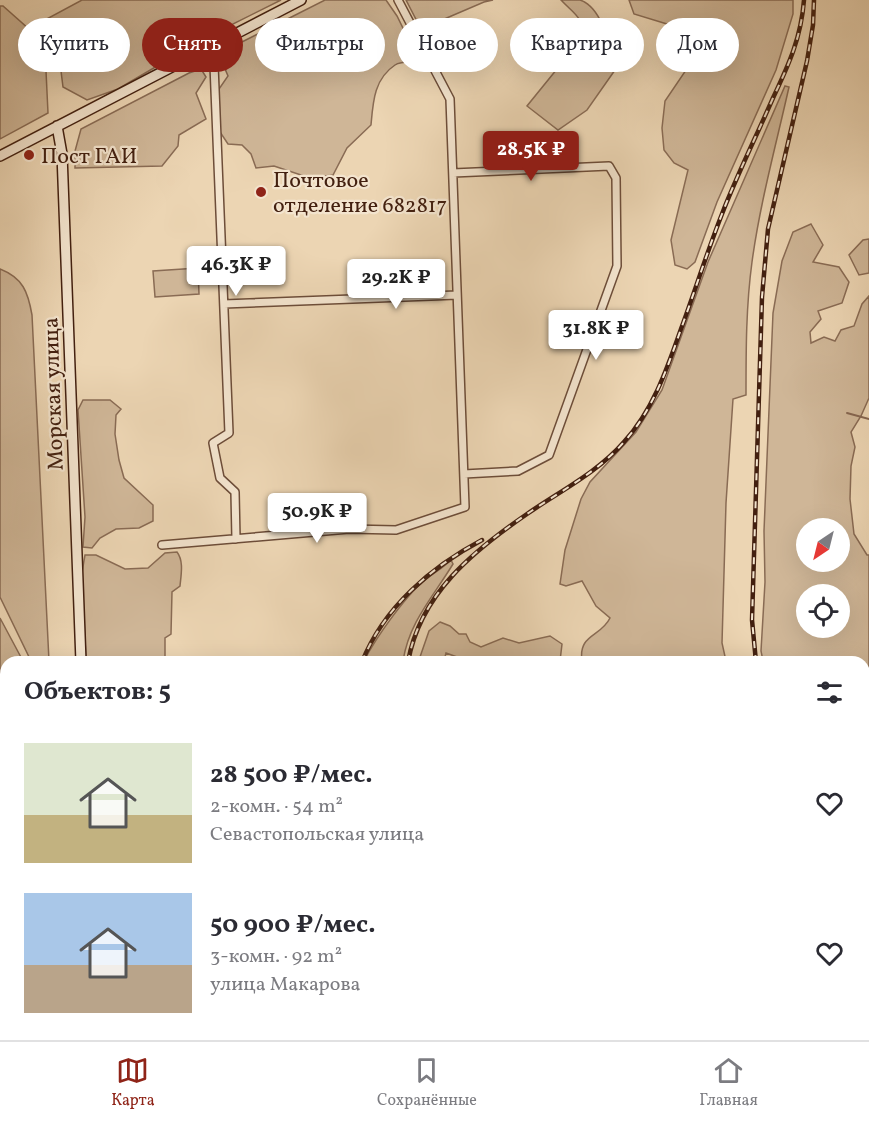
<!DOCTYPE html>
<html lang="ru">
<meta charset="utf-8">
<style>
:root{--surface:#fff;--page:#f7f7f7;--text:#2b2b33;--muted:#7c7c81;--line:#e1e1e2;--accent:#8f2418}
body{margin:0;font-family:Vollkorn,serif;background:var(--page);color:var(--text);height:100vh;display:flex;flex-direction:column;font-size:22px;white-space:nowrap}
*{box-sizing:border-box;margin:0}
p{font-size:20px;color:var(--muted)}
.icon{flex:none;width:33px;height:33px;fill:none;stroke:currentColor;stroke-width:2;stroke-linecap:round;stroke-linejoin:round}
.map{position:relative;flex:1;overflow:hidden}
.details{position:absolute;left:0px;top:656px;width:870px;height:386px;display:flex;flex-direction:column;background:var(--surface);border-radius:18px 18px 0 0;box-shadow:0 6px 24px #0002}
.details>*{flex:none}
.banner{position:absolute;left:18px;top:18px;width:834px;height:54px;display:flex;gap:12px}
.needle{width:39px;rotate:215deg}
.tools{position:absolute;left:796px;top:518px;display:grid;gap:12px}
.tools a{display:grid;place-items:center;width:54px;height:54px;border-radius:50%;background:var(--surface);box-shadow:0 6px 24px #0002;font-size:30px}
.price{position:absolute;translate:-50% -51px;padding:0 14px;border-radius:6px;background:#fff;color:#222;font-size:20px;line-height:39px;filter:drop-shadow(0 2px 3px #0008)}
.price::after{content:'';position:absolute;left:50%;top:36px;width:18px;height:14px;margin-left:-9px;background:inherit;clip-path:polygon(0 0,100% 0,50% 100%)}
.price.active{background:var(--accent);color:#fff}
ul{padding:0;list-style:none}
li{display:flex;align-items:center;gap:18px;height:150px;padding:0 24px}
li span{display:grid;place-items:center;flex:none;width:168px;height:120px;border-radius:0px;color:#555}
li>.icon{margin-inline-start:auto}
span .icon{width:72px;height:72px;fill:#fffc;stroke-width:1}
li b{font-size:26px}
h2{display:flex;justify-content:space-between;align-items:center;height:72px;padding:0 24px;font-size:26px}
.tag{padding:0 21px;border-radius:27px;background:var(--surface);box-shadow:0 6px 24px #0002;font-size:21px;line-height:54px}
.tag.active{background:var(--accent);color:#fff}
.tab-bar{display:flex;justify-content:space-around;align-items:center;height:84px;border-top:2px solid var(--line);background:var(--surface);font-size:16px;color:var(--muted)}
.tab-bar a{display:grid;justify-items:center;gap:3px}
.tab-bar .active{color:var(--accent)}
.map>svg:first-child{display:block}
</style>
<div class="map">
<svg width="869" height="1040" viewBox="0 0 869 1040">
<rect width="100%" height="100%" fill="#ecd5b3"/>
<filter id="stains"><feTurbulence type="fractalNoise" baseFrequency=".00333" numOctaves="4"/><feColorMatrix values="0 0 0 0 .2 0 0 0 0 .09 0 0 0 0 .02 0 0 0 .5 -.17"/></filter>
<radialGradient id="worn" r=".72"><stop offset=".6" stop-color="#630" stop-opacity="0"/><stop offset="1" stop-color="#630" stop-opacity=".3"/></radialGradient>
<path fill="#cfb697" stroke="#896b54" stroke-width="1.5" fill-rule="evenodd" d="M82,0H281L205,38L118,89L87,100L63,87L60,63L41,22Z
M325,0H386L397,16L419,61C412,62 401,61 395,65C374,79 373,102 371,125L347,148L333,175L310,178L274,166L256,168L251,154L242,145L228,144L220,132L219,89L228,76L220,57L236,45Z
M406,0H493L484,2L421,29Z
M561,0C567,0 575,0 580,0C604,8 610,50 615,70L587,110L558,130L527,106L583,37C583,16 574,14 561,0Z
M629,0H793V14L776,70L717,202L695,262L687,269L675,265L671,240L688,170L674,163L664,150L662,128L665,101L703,45L667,24L634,14Z
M0,6H3L30,30L46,71L48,113L0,139Z
M201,69L206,77L196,93L206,119L179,135L178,146L162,166L75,168V151L81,129L189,73Z
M785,86L789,87C776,145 760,203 752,262C746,306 746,350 746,395L733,399L726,503L722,643L726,661H582C578,634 601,637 610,618L596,606L582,581L566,586L560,584L565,550L581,499L590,482L636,432L662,390L708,262Z
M811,224L823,245L813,262L839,267L849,282L842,303L818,311L821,319L810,332L811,343L824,337L835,341L841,330L854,326L862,304L869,296V398L861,416L851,432L855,447L851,466L850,499L854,534L867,555H869V824L864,820V662L763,661L761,651L765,582L764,531L773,313L782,261L793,232ZM807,528H840V561H807ZM807,594H840V627H807Z
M869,239V273L859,275L849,255L863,240Z
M198,268L199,294L155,297L153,271Z
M0,269C23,278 28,292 32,315L49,661H31L0,597Z
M83,400H110L121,409L116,415L115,434L119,460L124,478L153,505V521L139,528L116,529L100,538L92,548L83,547L85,517L78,410Z
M177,552C184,561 181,575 180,586L172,592L171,634L165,638V661H86L82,572L85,555H96L125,569L148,568L165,553Z
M451,560L453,564C433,597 409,622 403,661H364C375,639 409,590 429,577C437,571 444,567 451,560Z
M0,618L23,661L6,662V868L0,869Z
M440,622L450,626L459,634H466L470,642L481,647L503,638L519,643L550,636L562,644L560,661C525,662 478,667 446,653L444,661H422L420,657L429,631Z
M194,1035H406L411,1040H194Z
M411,1035H621L622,1040H417Z
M694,1035H801L799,1038L800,1040H705Z"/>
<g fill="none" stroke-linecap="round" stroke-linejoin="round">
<path stroke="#866751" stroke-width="2" d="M847,413L869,419"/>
<defs>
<path id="street" d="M206,51L214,65L229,433L213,443L220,478L235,492L236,539
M453,173L609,166L616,178L617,266L549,455L518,471L464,474
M224,304L457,295
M162,545L349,529L396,530L465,507L450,99L398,0
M676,1035L686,1040
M83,1040L84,1035"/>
<path id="secondary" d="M57,126L62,154L81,662
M0,156L301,0
M864,990H869"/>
</defs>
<use href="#street" stroke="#6d4d39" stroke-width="10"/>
<use href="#secondary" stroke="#432010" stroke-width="12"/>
<use href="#street" stroke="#f3e4ce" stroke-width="7"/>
<use href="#secondary" stroke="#f3e4ce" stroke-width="9"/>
<defs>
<path id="rail" d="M362,662C384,607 431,567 482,540
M408,662C420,594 473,551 527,514C560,491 597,473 624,442C653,410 667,369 681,329C695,291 707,252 722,214C737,175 756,137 773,98C789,64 801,38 804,0
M756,662L752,620L762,297L768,229L807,61L813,25L814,0
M864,836L869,839
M411,1035L417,1040
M648,1035L653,1040"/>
</defs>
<use href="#rail" stroke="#432010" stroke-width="4.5"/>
<use href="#rail" stroke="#f3e4ce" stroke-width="2" stroke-dasharray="7" stroke-linecap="butt"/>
</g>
<g fill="#8f2418" stroke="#f3e4ce" stroke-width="2">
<circle cx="29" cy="155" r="6"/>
<circle cx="261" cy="192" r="6"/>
</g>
<g text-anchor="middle" stroke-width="4.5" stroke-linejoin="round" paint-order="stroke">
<g font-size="22" fill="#432010" stroke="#f3e4ce" text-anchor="start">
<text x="41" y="163">Пост ГАИ</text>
<text x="273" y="187">Почтовое<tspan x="273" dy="25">отделение 682817</tspan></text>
</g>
<g font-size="22" fill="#432010" stroke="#f3e4ce">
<text transform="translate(52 394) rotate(-92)" y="8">Морская улица</text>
</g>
</g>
<rect width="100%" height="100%" filter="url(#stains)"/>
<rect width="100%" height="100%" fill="url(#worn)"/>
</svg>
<div class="tools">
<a><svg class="needle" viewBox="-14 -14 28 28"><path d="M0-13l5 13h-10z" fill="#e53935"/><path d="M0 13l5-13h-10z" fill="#7c7c81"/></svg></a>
<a><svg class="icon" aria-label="locate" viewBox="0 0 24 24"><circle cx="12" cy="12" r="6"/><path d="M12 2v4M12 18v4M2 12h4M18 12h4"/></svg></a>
</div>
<b class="price active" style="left:531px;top:182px">28.5K ₽</b>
<b class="price" style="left:236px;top:297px">46.3K ₽</b>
<b class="price" style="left:396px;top:310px">29.2K ₽</b>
<b class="price" style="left:596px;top:361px">31.8K ₽</b>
<b class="price" style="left:317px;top:544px">50.9K ₽</b>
<div class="banner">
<a class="tag">Купить</a>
<a class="tag active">Снять</a>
<a class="tag">Фильтры</a>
<a class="tag">Новое</a>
<a class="tag">Квартира</a>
<a class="tag">Дом</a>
</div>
<section class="details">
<h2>Объектов: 5<svg class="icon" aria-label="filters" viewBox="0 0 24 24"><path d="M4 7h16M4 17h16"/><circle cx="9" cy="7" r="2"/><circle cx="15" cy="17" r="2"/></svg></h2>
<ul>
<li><span style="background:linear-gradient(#dfe7d0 60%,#c2b280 0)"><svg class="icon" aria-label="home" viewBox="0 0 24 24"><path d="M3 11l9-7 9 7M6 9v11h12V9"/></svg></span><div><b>28 500 ₽/мес.</b><p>2-комн. · 54 m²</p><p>Севастопольская улица</p></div><svg class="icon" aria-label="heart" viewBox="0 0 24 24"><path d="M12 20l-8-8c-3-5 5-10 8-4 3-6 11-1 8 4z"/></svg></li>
<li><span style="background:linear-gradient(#a9c7e8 60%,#b9a48a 0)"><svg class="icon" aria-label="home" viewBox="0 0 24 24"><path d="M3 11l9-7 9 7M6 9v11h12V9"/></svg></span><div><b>50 900 ₽/мес.</b><p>3-комн. · 92 m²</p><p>улица Макарова</p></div><svg class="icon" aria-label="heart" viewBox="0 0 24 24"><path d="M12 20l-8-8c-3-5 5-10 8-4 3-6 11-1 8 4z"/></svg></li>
</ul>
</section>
</div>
<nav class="tab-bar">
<a class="active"><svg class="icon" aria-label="map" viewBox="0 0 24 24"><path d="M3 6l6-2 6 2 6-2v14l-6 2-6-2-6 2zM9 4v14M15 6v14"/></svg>Карта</a>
<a><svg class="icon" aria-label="saved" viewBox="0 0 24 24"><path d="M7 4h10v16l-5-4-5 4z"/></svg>Сохранённые</a>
<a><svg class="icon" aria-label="home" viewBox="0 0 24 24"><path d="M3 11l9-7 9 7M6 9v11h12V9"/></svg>Главная</a>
</nav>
